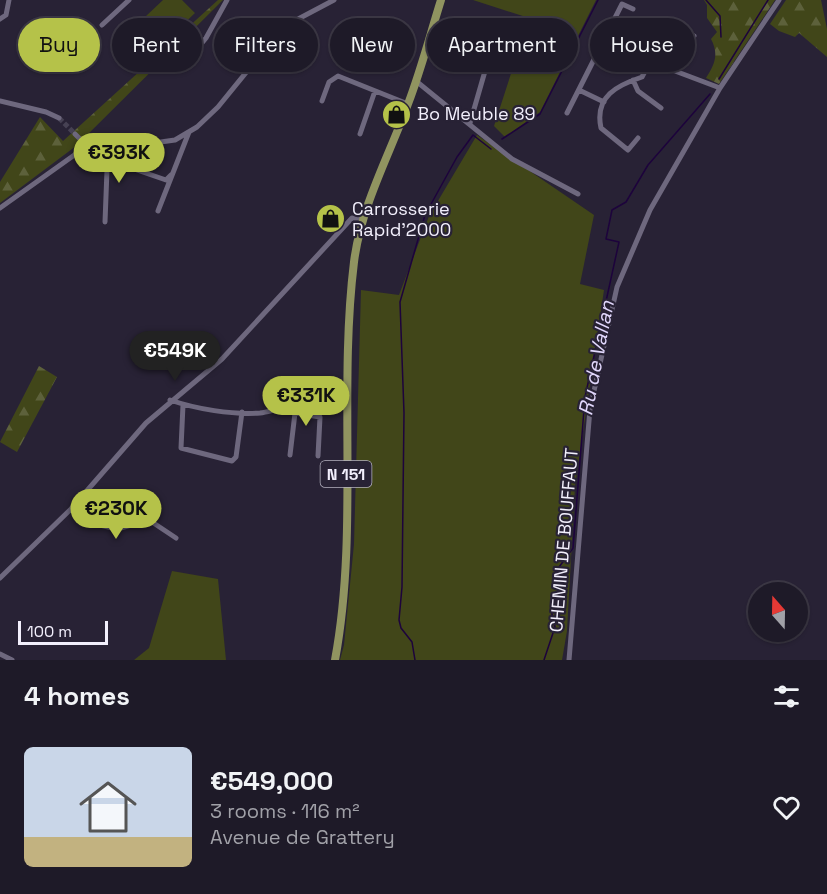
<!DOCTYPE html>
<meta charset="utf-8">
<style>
:root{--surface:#1e1a28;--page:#2b2734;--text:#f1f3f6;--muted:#a1a1a8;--line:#3c3845;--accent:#b5c249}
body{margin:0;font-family:"Space Grotesk",sans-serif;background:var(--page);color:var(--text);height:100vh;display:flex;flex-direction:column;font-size:22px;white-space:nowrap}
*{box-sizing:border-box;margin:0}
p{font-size:20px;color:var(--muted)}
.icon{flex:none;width:33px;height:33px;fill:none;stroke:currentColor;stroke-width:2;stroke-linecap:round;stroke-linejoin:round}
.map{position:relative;height:660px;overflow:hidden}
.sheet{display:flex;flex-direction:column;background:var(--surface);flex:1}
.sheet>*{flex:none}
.top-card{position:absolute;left:18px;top:18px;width:792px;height:54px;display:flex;gap:12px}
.needle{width:39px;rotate:340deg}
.tools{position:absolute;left:748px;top:582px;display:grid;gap:12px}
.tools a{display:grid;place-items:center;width:60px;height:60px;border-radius:50%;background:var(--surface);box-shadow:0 2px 4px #0004,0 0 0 2px var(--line);font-size:30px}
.scale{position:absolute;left:18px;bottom:15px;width:90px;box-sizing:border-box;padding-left:6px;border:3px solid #f2effc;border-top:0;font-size:16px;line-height:21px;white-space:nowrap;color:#f2effc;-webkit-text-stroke:4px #282235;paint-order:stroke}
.price{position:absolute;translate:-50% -51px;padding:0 14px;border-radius:21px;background:var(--accent);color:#111;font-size:20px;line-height:39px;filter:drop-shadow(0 2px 3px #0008)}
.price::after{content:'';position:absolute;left:50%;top:36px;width:18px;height:14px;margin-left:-9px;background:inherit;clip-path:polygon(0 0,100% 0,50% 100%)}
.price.on{background:#222;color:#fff}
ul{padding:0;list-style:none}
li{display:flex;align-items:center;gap:18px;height:150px;padding:0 24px}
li+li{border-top:2px solid var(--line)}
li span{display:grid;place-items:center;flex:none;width:168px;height:120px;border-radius:9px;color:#555}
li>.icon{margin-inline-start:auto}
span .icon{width:72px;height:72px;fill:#fffc;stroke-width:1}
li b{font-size:26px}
h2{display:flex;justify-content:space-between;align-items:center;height:72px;padding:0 24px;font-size:26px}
.tag{padding:0 21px;border-radius:27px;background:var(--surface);box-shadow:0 2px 4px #0004,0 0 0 2px var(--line);font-size:21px;line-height:54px}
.tag.on{background:var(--accent);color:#111}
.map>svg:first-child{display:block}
</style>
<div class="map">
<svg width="827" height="660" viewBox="0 0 827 660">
<defs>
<pattern id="forest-firs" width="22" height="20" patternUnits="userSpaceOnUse" patternTransform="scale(1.5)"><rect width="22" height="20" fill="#414619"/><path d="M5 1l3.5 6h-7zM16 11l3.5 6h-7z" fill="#5d613b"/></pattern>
</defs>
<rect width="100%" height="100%" fill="#282235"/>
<path fill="#414619" d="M163,0H182L195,13L167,40L145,17Z
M473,0H596L540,112L505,137L494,126L529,18Z
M477,135L594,215L580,284L604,290L575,486L567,631L562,660H340L344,645L354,544L361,290L399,295L429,216Z
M172,571L218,579L226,660H134L149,648Z"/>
<path fill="url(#forest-firs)" d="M218,0H223L76,146L0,203V182L40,117L63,141Z
M704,0H775L719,84L706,78C715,64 719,54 711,39L717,32L707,18V5Z
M786,0H821L827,29V57L799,33L795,37L779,31L770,24Z
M39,366L57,377L17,452L0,442Z"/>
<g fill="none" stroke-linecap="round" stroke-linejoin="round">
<path stroke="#1d033c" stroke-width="1.5" d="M706,0L720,16L721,37
M719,79L768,0
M502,139L540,114L598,0
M415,660L412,642L401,628L399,620L402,587L404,413L400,302L425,215L457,157L473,135L491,149
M544,660L555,627L551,610L558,590L554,574L573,548L585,397L619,242L606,239L612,210L626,202L648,165L710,94"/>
<path stroke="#464153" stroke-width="5" stroke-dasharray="5 2.5" stroke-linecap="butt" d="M59,118L75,134"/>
<path stroke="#6e687e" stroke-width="5" d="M0,19L6,15L9,0
M102,25L129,0
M607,34L675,71L720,88
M665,66L681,30L694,36
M180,70L206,38L227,0
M633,80L638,91L661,108
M416,81L512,159L578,194
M579,90L604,102
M0,101L46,112L59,118
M322,101L329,82L338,76L408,104
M567,113L622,4L633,9
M470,123L494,40
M75,134L87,146
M360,134L375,91
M638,138L628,150L601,128C594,96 618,85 642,77L652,58
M137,170L166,180L171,175
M0,208L87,146H132L175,140L197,127L218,107L283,27L334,0
M158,211L189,132
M105,222L108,144
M170,400C196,409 232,415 260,413C270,412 277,408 288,408L295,413L320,417L318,456
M183,405L181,448L228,460L232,461L236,457L242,412
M290,455L295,413
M71,509L83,521L117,529L149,520L176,538
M0,578L71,509L146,423L222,359L352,218H363
M0,654L12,660
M569,660L590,409L617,287L650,210L720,88L779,0"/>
<path stroke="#909460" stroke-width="8" d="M335,660C359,531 338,392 354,262C361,206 389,156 408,104C421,70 430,35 441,0"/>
</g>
<defs>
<symbol id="shop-disc" viewBox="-11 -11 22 22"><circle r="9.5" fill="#b5c249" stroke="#282235"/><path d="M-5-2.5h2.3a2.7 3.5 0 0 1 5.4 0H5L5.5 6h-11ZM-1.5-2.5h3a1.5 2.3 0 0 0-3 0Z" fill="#111"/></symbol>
</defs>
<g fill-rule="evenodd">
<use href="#shop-disc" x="380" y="98" width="33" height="33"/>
<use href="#shop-disc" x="314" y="202" width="33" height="33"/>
</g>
<g text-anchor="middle" stroke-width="4.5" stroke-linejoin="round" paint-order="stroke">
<rect fill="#282235" stroke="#b5b2c0" stroke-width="1.5" x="320.5" y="461" width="51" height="26" rx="4.5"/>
<g font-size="16" font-weight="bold" fill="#f2effc">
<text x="346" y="480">N 151</text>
</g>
<g font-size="18" fill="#f2effc" stroke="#282235" text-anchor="start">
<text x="417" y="120">Bo Meuble 89</text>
<text x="352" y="215">Carrosserie<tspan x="352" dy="21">Rapid'2000</tspan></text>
</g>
<g font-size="18" fill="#f2effc" stroke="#282235">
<text transform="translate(564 540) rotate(-85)" y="6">CHEMIN DE BOUFFAUT</text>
</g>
<g font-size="20" font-style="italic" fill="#e2d8fd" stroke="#282235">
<text transform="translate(596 358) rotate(-79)" y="7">Ru de Vallan</text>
</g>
</g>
</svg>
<div class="tools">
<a><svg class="needle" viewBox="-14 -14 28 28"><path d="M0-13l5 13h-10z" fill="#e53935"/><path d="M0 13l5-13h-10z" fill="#a1a1a8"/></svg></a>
</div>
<div class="scale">100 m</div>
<b class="price" style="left:119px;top:184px">€393K</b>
<b class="price on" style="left:175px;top:382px">€549K</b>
<b class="price" style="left:306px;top:427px">€331K</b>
<b class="price" style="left:116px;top:540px">€230K</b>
<div class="top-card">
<a class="tag on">Buy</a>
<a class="tag">Rent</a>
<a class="tag">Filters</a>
<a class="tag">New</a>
<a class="tag">Apartment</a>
<a class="tag">House</a>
</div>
</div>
<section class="sheet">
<h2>4 homes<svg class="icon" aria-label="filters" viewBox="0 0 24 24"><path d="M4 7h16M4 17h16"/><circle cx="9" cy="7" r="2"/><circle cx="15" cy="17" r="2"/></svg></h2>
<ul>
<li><span style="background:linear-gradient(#c9d6e8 75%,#c2b280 0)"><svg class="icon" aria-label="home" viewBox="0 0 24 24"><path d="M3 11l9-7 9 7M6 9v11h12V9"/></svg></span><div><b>€549,000</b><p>3 rooms · 116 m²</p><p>Avenue de Grattery</p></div><svg class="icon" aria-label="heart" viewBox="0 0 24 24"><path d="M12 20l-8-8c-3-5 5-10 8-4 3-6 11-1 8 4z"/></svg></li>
</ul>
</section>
